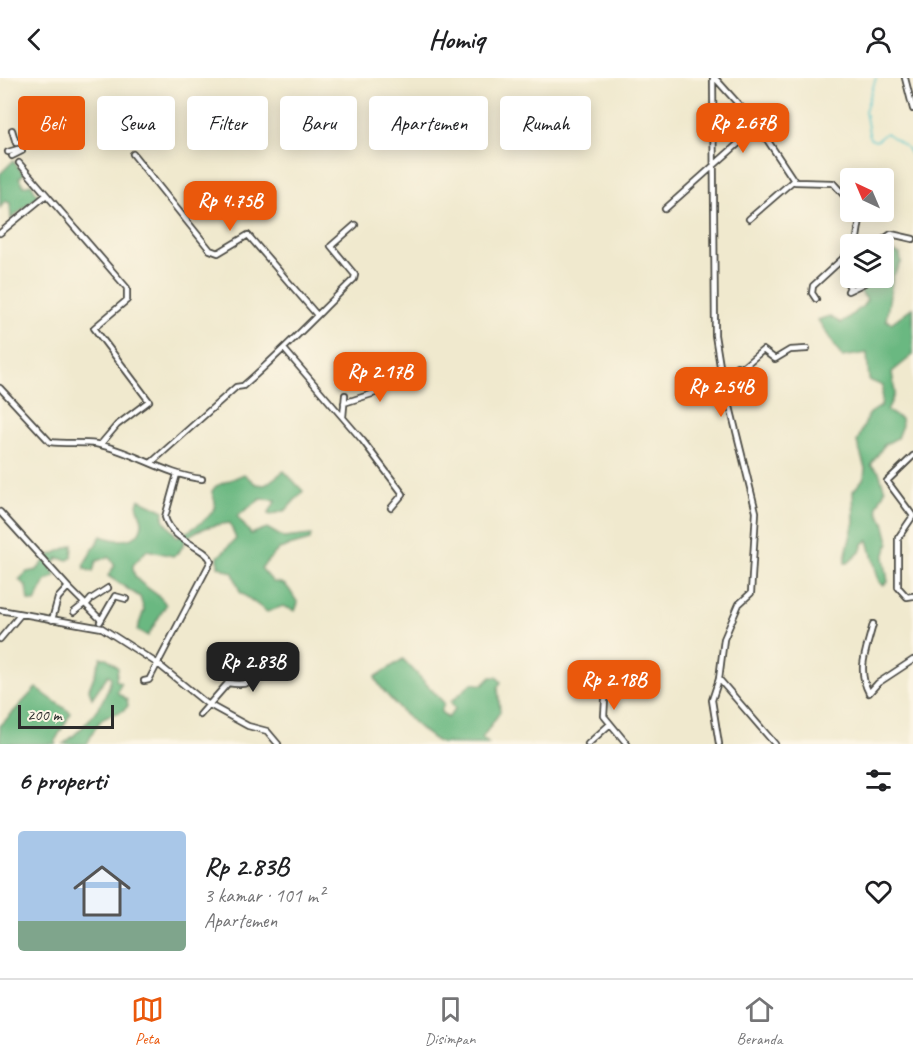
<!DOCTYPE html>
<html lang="id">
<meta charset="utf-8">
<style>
:root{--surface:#fff;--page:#f6f6f6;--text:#202124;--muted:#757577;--line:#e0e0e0;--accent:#ea580c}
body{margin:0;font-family:Caveat,sans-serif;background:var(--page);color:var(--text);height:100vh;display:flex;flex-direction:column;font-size:22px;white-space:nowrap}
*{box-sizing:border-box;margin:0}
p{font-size:20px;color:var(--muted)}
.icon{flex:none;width:33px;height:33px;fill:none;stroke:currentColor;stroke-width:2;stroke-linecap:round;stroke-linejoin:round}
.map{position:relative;height:666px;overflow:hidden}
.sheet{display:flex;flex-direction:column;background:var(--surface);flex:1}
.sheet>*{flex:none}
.top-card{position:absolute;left:18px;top:18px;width:600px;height:54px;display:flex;gap:12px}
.needle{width:39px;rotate:316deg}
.buttons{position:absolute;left:840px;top:90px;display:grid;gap:12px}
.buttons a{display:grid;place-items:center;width:54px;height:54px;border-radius:6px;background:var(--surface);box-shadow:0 3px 15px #0003;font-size:30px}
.scale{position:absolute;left:18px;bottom:15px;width:96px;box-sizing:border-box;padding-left:6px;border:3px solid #2b2b2b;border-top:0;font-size:16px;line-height:21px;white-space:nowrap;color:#2b2b2b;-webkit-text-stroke:4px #fcf5e5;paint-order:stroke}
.price{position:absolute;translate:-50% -51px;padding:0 14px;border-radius:12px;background:var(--accent);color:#fff;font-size:20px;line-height:39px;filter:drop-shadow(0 2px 3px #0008)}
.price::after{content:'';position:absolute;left:50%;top:36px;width:18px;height:14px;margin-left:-9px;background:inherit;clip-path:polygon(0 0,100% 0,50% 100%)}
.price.on{background:#222;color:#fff}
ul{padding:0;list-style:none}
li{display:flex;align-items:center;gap:18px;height:150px;padding:0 18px}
li span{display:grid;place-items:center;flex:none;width:168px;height:120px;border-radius:6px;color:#555}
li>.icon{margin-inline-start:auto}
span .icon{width:72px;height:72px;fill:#fffc;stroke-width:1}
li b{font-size:26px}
h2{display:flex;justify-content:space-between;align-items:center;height:72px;padding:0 18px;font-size:26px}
.tag{padding:0 21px;border-radius:6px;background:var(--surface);box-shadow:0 3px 15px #0003;font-size:21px;line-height:54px}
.tag.on{background:var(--accent);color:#fff}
header{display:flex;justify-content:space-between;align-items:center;height:78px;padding:0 18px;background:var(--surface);font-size:27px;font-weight:600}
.menu{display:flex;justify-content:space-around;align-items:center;height:84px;border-top:2px solid var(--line);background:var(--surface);font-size:16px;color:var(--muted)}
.menu a{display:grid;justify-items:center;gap:3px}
.menu .on{color:var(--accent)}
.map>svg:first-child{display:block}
</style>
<header><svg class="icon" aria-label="back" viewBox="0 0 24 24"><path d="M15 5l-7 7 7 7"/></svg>Homiq<svg class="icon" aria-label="person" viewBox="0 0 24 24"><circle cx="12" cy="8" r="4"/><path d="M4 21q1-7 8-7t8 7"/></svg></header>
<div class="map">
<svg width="913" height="666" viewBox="0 0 913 666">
<rect width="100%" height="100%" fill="#fcf5e5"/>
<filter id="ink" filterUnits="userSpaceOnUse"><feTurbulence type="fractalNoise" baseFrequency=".0167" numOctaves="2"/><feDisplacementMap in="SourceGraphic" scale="12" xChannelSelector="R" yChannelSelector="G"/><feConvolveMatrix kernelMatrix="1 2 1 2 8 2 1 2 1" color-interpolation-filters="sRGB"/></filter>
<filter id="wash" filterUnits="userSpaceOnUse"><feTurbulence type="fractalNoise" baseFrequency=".008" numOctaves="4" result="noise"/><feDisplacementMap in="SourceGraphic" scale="24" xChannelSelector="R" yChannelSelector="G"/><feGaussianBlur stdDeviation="1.35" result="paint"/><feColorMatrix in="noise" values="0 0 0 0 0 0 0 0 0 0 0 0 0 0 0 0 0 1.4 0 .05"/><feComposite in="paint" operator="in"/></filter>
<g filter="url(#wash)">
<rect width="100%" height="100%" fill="#f0e9ce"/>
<path fill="#6bb881" stroke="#4b7256" stroke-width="1.5" d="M13,83L24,96L19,100L24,108L31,106L38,118L11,141L10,125L5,123L0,130V96Z
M892,173L900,176L901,185L893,198L886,242L891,245L913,229V277L892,294L895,315L887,333L901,341L902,347L897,360L884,367L871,387L879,394L885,412L877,428L878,435L884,444L889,464L884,479L888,504L883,507L879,504L868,462L863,466L860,474L848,485H845V480L854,444L853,413L864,400L865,390L857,364L869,336L881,328L883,308L869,302L867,275L842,279L818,242L829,238L841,245L862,229L867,222L853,204L854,201L884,200L888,177Z
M284,393L303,413L286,432L271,437L268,436L276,422L261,421L237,438L251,456L267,450L284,460L311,457L310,462L279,471L261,490L273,504C289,504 289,513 298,525L295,533L283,528L267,534L240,514L233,495L218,488V479L236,461L230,445C218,446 198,450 188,459C182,466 183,473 173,478L147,472L133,487C131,508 159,511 166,527L148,558L137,552L144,532L140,519L108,498L115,487L109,479L96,483L93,494L85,491L84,486L101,458C114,463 140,467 142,445C142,440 138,432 137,426L139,421L164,433L163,441L177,459C187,454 213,440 215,427C216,422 212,418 212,413L216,408L244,396L256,406L265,407Z
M73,467L72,479L68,482L58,480L51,489L55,498L46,503L35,524L28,523L26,508L19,502L27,494L37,492L48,478Z
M101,580H107L118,590L116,602L121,605L117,614L127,622L128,628C120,637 116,634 107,638C97,643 92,657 87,666H63C83,652 108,623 111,599L108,597L92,620L89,611Z
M403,581L444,625L441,634L448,640L455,631L451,624L472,605L483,607L491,599H497L501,604L498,609L500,634L482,660L489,666C475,666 453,666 441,665C426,660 380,613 375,599Z
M36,610L71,635L55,663L56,666H0V648Z"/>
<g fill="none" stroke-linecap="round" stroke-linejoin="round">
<path stroke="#56c4cb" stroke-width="1.5" d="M876,0L865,33L870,61L876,63L886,55L906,69L913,80"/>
</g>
</g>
<g filter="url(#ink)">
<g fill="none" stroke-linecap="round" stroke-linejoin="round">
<defs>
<path id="minor" d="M713,0L715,257L720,288L756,434L751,515L739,526L724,561L719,601L712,622L719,666
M715,0L758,48L795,104L833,105L850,124
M905,0L913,31
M12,52L16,65L27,62
M8,74L18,71
M133,76L210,172L218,175L248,157L317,237
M12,78L22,73
M19,85L127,210V222L94,250L149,323L117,347L100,367
M665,131L758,48
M749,141L794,102
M0,155L45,118
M856,166L860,141L858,134
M877,166L891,156L913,161
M850,193L844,200L850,209L848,213L873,201
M816,221L812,215L813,208L850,174
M284,271L363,363L403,416L391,430
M723,299L737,288L742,290L763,272L775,281L790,272L807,271
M0,310L50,364C65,366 81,364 96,366C133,373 165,397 202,401
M344,325L378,314L400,297
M343,339L345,317
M913,378L887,403L913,438L898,460V509L907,519L913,518
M152,384L236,309L243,308C282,274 317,237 354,201L355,197L331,168L355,147
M0,434L68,509
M86,527L91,521L108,510
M0,532L102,550L158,586L206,625L248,648L267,653L278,666
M74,534L84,526
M52,542L58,520L68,509L100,541
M100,544L115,518L126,521
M873,546C867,571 856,591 869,615L878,605L913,582
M0,561L21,536
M616,597L605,622L604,638L627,666
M719,601L775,666
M144,603L149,602L211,483C207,469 172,464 165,439L177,396
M200,637L228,605C245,608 256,606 258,586L266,584L273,576
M588,666L609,647"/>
</defs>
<use href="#minor" stroke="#494843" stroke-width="8"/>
<use href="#minor" stroke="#fff" stroke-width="4.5"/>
</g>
</g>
</svg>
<div class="buttons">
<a><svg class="needle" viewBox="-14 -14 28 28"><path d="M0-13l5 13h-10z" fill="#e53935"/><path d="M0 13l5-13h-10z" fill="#757577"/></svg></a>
<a><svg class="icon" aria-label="layers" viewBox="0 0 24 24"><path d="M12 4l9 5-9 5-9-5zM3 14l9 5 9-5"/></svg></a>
</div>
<div class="scale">200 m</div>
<b class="price" style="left:743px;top:76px">Rp 2.67B</b>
<b class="price" style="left:230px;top:154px">Rp 4.75B</b>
<b class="price" style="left:380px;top:325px">Rp 2.17B</b>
<b class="price" style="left:721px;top:340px">Rp 2.54B</b>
<b class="price on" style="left:253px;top:615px">Rp 2.83B</b>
<b class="price" style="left:614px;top:633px">Rp 2.18B</b>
<div class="top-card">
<a class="tag on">Beli</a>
<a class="tag">Sewa</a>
<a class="tag">Filter</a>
<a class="tag">Baru</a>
<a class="tag">Apartemen</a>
<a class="tag">Rumah</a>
</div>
</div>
<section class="sheet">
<h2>6 properti<svg class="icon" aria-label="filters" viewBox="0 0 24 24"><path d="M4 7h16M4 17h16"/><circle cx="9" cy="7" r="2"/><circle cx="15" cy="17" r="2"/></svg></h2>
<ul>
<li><span style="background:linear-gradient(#a9c7e8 75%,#7fa58c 0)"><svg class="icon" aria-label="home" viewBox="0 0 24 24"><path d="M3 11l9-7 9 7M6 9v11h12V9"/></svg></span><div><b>Rp 2.83B</b><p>3 kamar · 101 m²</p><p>Apartemen</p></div><svg class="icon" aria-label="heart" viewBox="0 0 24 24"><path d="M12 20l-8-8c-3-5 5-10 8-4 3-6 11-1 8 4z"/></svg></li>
</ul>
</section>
<nav class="menu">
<a class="on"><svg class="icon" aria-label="map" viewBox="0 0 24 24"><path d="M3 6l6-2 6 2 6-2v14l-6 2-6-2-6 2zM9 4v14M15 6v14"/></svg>Peta</a>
<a><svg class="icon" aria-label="saved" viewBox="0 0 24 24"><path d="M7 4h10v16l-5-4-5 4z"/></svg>Disimpan</a>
<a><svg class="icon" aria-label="home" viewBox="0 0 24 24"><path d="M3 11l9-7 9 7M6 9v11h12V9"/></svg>Beranda</a>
</nav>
